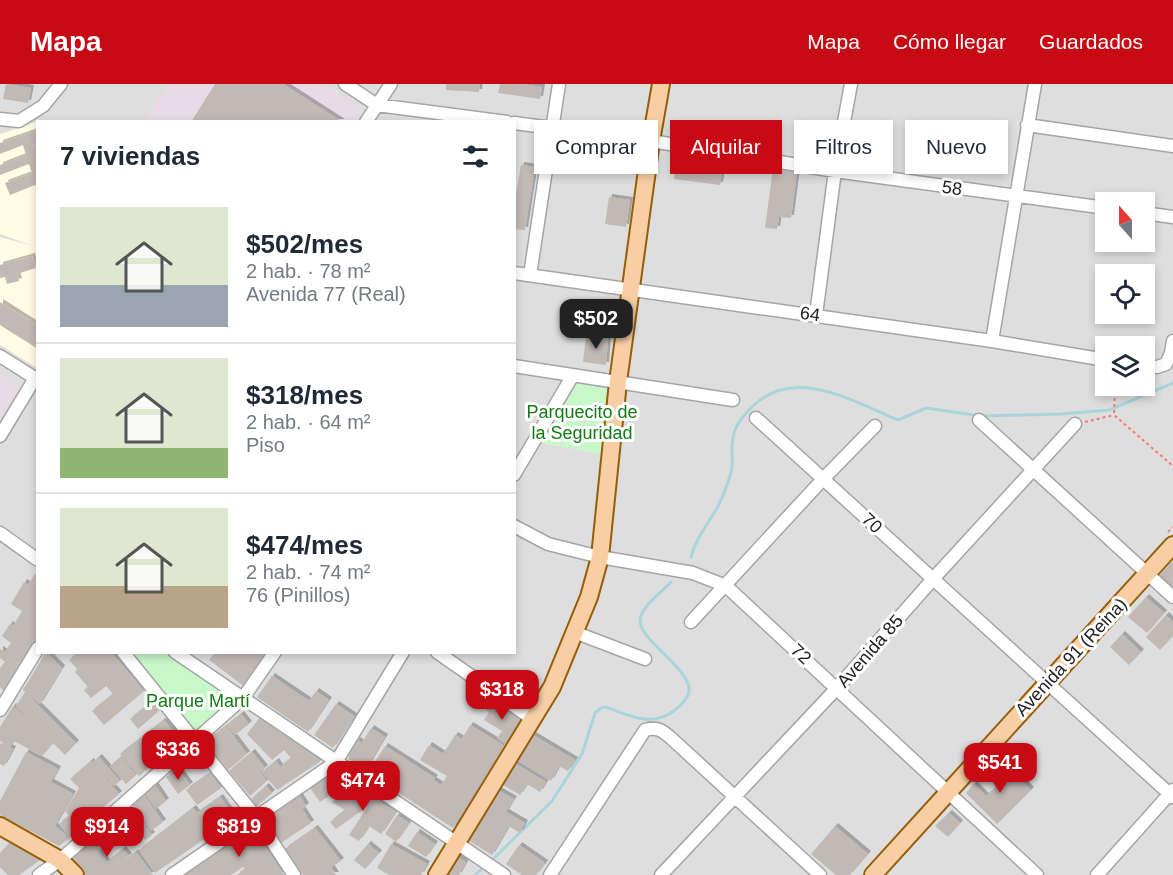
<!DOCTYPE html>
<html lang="es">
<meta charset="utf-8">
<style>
:root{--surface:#fff;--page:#f2f2f3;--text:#1f2937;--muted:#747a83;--line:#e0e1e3;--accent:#c80a15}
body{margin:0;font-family:Helvetica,sans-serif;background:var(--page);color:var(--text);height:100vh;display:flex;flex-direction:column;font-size:22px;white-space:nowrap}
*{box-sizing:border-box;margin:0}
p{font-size:20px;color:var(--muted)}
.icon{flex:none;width:33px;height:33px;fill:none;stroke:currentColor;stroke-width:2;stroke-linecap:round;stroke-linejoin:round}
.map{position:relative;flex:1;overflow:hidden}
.panel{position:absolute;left:36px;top:36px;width:480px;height:534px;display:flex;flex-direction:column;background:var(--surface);border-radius:0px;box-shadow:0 3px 9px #0003}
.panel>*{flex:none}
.top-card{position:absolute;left:534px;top:36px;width:549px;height:54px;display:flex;gap:12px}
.needle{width:39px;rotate:339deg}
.fabs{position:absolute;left:1095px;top:108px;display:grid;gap:12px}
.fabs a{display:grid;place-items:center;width:60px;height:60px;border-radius:0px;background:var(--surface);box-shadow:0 3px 9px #0003;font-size:30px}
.price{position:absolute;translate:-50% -51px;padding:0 14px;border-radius:12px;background:var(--accent);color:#fff;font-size:20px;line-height:39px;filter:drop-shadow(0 2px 3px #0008)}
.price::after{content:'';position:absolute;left:50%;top:36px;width:18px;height:14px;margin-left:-9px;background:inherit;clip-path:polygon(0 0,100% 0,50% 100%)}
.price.active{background:#222;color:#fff}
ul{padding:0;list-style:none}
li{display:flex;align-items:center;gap:18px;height:150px;padding:0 24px}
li+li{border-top:2px solid var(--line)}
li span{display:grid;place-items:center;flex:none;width:168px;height:120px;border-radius:0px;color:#555}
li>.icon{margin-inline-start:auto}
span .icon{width:72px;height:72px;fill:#fffc;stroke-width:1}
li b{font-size:26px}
h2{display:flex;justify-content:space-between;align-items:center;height:72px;padding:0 24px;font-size:26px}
.tag{padding:0 21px;border-radius:0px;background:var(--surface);box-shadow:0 3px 9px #0003;font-size:21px;line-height:54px}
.tag.active{background:var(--accent);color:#fff}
header{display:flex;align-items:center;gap:36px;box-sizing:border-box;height:84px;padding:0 30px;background:var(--accent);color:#fff}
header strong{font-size:28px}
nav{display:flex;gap:33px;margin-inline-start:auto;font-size:21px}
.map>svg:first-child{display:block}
</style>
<header>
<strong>Mapa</strong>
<nav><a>Mapa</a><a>Cómo llegar</a><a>Guardados</a></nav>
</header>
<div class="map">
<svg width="1173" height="791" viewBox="0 0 1173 791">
<defs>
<filter id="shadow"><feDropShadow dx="3" dy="-3" stdDeviation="0" flood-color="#0004"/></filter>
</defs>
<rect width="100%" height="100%" fill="#f1ede8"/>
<path fill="#dfdede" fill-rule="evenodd" d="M0,0H1173V791H0ZM38,38H514V568H38ZM1106,118H1144V158H1106ZM1106,190H1144V230H1106ZM1106,262H1144V302H1106Z"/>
<path fill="#e9dae7" d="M169,0H323L363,26L355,37L144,38Z
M0,290L19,302L0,333Z"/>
<path fill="#fefce4" d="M37,38V284L0,261V153L33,162L0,150V50Z"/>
<path fill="#c8f7c9" d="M575,297L613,306L605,371L542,359Z
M130,569H165L232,615L197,647Z"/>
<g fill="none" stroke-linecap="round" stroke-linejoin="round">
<path stroke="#aad4dc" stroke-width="3" d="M691,473C697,449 716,432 724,409C727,401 731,391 732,383C733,370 730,358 735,346C739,336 746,329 754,321C796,282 855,318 898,336L926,324L981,332L1062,330L1109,326L1173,299
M491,777L552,717L582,670L595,629L601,624L606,623C630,632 653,644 675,626C681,621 688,615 689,608C692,585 641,558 640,537C640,523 662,508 671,498
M475,791L484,783"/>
</g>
<path fill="#c1b9b4" filter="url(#shadow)" d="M6,0L31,4L28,19L3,15Z
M215,0H283L342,38H191Z
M446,0H480L479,8L446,6Z
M500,0H521L542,3L540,15L498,9Z
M38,46V60L32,62L33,65L38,63V106L35,101L10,111L5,99L32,89L29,80L0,91V81L26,71L23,61L0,70V59Z
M677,75L723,82L720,101L674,95Z
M521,81L535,83L525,146L514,145V122Z
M773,84L797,87L791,134L779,133L777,145L765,144Z
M609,113L630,116L626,143L605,140Z
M32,172L36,184L17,190L19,197L7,200L5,193L0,194V181Z
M0,218L38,242V265L0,241Z
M586,252L608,254L606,281L583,278Z
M1173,477V509L1157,494Z
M34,491L38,493V552L4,607L0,603V584L5,578L0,574V565L5,568L11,559L2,552L10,540L13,542L22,527L11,520L24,498L28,501Z
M1146,513L1164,529L1147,549L1128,533Z
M1166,531L1173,538V552L1160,566L1146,553Z
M1122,550L1141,568L1129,581L1110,563Z
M46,568L62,584L40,620L23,606Z
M78,568H111L144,607L104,641L92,627L113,610L106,602L91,614L84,606L88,603L75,588L77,585L69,576Z
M215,568H267L245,603L209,576Z
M272,592L309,617L316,607L329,616L308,648L257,613Z
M25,608L76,659L65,671L53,659L42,672L14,657L10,663L0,657V643L13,622L39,645L16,622Z
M492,617L521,635L506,660L497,654L502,647L484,636L489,628L486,626Z
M151,618L159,627L138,645L130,635Z
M336,620L354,632L333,664L314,651Z
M241,630L249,640L235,651L227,641Z
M260,633L294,656L321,677L277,706L262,688L276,677L280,683L291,674L284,666L272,676L247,650Z
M164,636L181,656L139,692L120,670Z
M470,641L503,661L453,744L368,689L385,662L435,694L433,696L441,701L447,692L420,676L429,661L443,670L455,651L462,655Z
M226,642L247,670L228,686L205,658Z
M371,644L385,653L365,687L349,675V670L357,656L362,659Z
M533,651L575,676L568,687L559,682L551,697L515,675L524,661L526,662Z
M0,659L13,665L4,682L0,680Z
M26,668L58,685L51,698L73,710L55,742L70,754L59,762L0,731V717Z
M252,668L265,684L260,688L267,697L250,712L229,687Z
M99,673L120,697L114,702L93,678Z
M121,673L136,691L126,700L110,682Z
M91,677L119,710L80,743L74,737L79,745L70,753L59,740L69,732L65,727L79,704L70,695Z
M511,677L546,698L540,708L527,700L520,711L498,698Z
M1003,678L1031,706L997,740L966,709L974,700L986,712L998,701L988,692Z
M178,685L190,701L178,710L166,693Z
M336,685L353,696L320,718L310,704Z
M210,689L221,704L197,721L186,706Z
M360,699L383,720L396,728L381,750L369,742L359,757L349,751L368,722L336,745L330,738L345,726L332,718Z
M155,701L166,717L156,725L145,709Z
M266,702L272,709L257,722L251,715Z
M496,705L514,715L506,728L525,739L520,749L509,742L492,771L466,755Z
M144,711L163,738L151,747L132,720Z
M299,711L306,722L302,725L311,739L281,759L264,734Z
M220,713L235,734L155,789L139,766L193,724L197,729Z
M122,729L132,742L120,751L110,737Z
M136,729L152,751L145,756L129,734Z
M949,729L960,739L948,753L935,742Z
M397,731L409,739L396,758L385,750Z
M109,739L118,750L98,767L107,778L123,765L129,772L115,784L136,768L153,791H85L70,773Z
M251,742L284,791H237L245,785L243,783L231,791H182Z
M835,742L868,770L850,791H836L811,770Z
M315,744L341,777L331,783L336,791H303L285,765Z
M417,748L435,760L426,773L408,762Z
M12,756L43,774L19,791H8L0,783V769Z
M368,760L379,769L365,785L354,776Z
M391,760L427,780L421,791H389L377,784Z
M519,761L545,779L536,791H522L506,780Z
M456,772L466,778L459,791H445Z"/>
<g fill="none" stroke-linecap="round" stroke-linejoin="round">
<defs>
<path id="minor" d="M345,0L377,21L507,38
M0,35L19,37L43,22L61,0
M366,38L391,0
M514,39L651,57L835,87L1106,124
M1027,41L1173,62
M1144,129L1173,133
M514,189L992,257L1106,276
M530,191L559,0
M816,231L835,87L851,0
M992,257L1035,0
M0,272L38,296
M514,282L733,316
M1144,282L1157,283L1166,280L1171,269L1173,257
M756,334L1173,713
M979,336L1173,513
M0,352L35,294
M514,391L573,291
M514,442L548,460L600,473L693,489L726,502L1037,791
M0,449L38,476
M691,538L824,394L875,342
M574,548L645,575
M123,568L256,733L294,791
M175,568L504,791
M437,568L531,634
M0,626L38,564
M39,791L60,776L243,614L275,568
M172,791L336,678L403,568
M550,791L645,646C657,642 663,647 672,655L820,791
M661,791L837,604L933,495L1075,340
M1097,791L1173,706"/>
<path id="major" d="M0,742L60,776L75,791
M437,791L552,603L589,513L600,473L618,298L651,57L661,0
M873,791L1173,461"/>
</defs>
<use href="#minor" stroke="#a5a5a5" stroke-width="15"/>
<use href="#major" stroke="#965e07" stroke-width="20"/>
<path stroke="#f47b76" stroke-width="2" stroke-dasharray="3 3" stroke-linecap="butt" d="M1115,302L1114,331L1173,382
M1085,338L1114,331
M1168,448L1173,443"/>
<use href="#minor" stroke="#fff" stroke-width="12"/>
<use href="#major" stroke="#f8cfa5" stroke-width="16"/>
</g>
<g text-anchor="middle" stroke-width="6" stroke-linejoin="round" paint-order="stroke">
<g font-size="18" fill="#212121" stroke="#fff">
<text transform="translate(952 104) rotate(8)" y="6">58</text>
<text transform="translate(810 230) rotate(8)" y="6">64</text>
<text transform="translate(872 439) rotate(43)" y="6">70</text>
<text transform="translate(870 567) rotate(-49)" y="6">Avenida 85</text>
<text transform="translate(801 570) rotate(43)" y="6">72</text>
<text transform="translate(1071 573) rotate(-47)" y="6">Avenida 91 (Reina)</text>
</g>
<g font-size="18" fill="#117c14" stroke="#fff">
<text x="582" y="334">Parquecito de<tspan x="582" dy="21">la Seguridad</tspan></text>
<text x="198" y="623">Parque Martí</text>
</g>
</g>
</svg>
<div class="fabs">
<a><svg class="needle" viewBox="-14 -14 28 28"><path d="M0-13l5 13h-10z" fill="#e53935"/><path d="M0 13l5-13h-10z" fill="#747a83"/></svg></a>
<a><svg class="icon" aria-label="locate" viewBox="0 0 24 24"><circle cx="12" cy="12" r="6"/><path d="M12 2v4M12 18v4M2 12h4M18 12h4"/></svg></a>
<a><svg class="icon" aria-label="layers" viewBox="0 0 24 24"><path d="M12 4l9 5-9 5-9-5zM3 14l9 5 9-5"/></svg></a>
</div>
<b class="price active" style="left:596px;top:266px">$502</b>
<b class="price" style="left:502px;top:637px">$318</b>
<b class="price" style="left:178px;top:697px">$336</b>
<b class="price" style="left:1000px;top:710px">$541</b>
<b class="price" style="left:363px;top:728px">$474</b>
<b class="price" style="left:107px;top:774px">$914</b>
<b class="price" style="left:239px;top:774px">$819</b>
<div class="top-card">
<a class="tag">Comprar</a>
<a class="tag active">Alquilar</a>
<a class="tag">Filtros</a>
<a class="tag">Nuevo</a>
</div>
<section class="panel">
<h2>7 viviendas<svg class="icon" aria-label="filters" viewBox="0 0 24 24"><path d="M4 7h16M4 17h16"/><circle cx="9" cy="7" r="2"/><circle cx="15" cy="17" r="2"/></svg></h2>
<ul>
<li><span style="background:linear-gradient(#dfe7d0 65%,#9aa5b1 0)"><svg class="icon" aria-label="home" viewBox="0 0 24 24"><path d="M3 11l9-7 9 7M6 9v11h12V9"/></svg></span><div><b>$502/mes</b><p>2 hab. · 78 m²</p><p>Avenida 77 (Real)</p></div></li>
<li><span style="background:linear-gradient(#dfe7d0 75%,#8fb573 0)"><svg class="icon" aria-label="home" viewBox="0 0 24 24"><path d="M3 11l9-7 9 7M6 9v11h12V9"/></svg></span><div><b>$318/mes</b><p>2 hab. · 64 m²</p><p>Piso</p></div></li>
<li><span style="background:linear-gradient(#dfe7d0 65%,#b9a48a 0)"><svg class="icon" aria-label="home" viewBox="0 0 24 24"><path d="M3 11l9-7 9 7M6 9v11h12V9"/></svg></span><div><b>$474/mes</b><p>2 hab. · 74 m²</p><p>76 (Pinillos)</p></div></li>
</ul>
</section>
</div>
